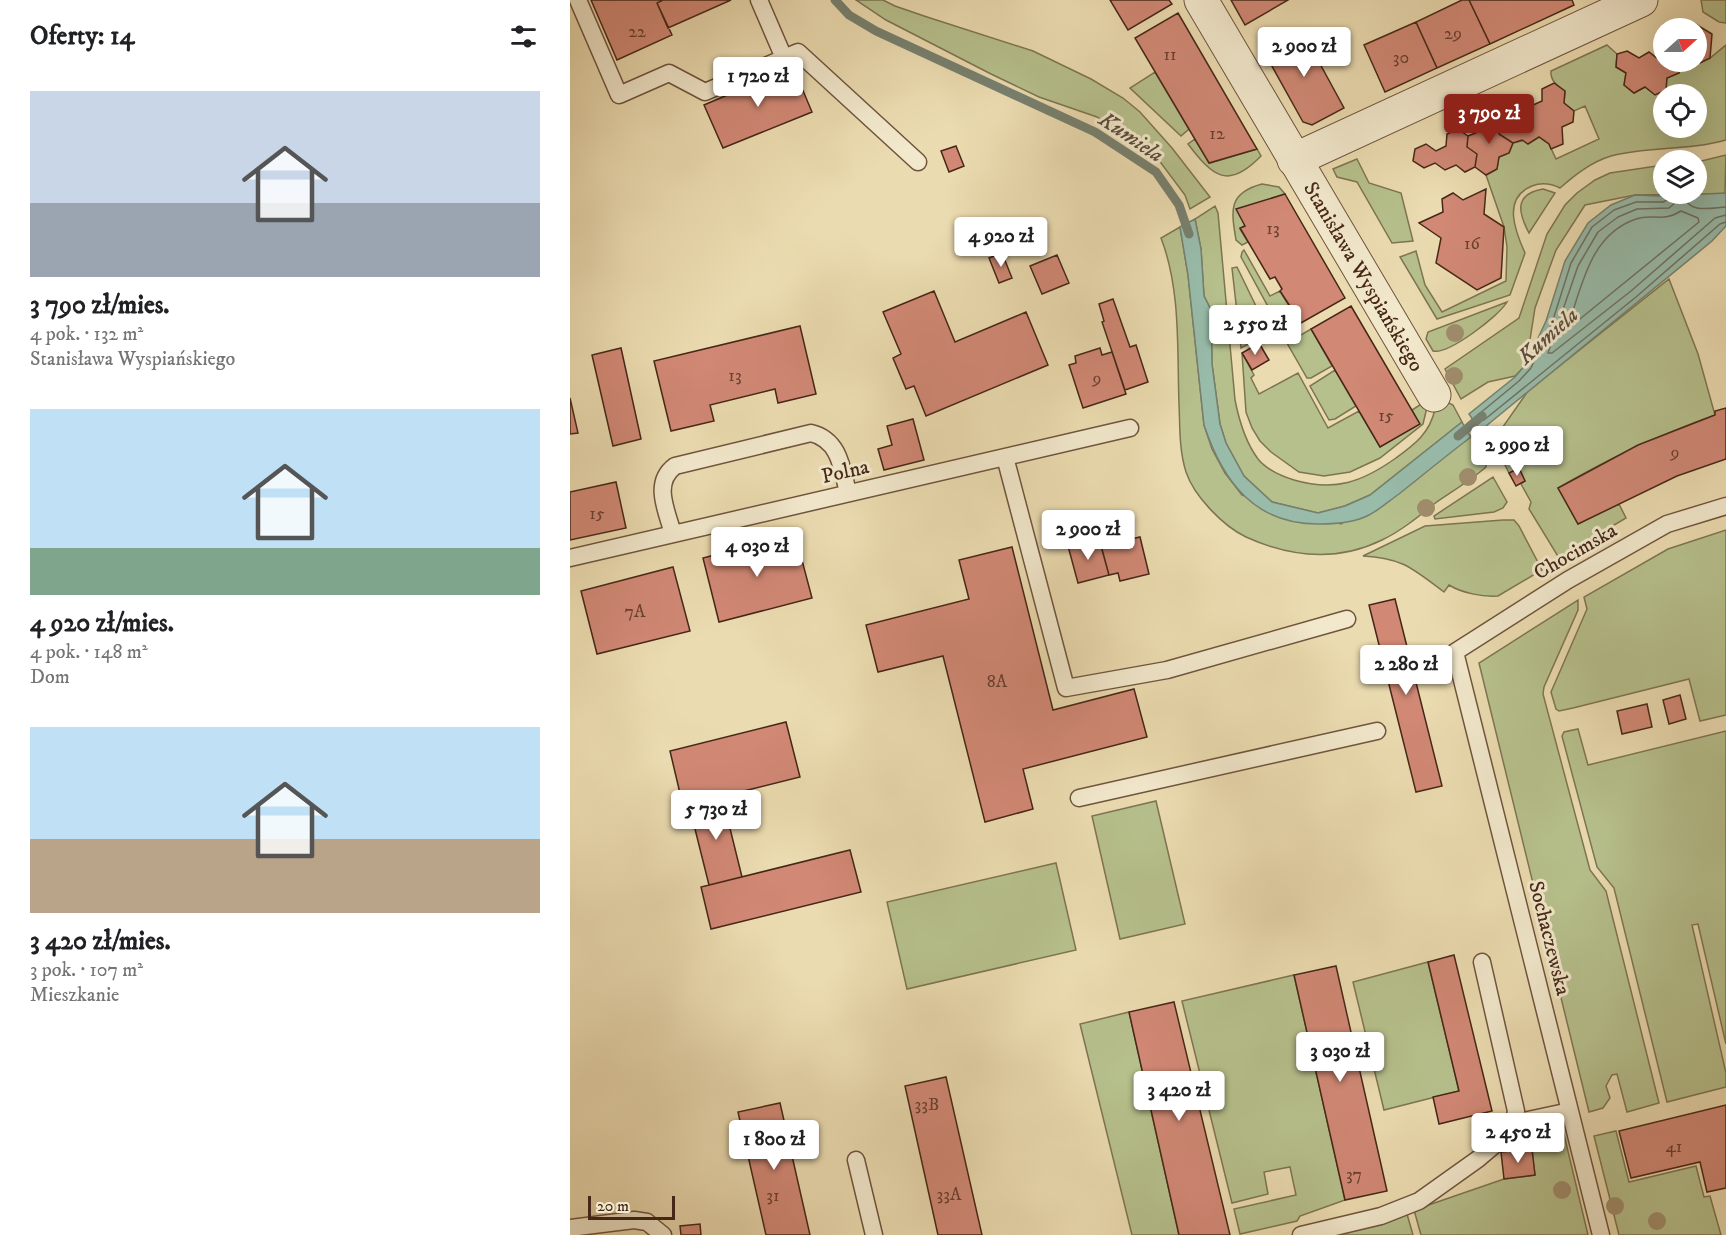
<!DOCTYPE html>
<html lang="pl">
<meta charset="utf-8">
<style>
:root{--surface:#fff;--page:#f6f6f6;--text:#202124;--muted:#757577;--accent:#8f2418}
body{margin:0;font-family:"IM FELL DW Pica",serif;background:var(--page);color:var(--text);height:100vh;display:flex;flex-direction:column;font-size:22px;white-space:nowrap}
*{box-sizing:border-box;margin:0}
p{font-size:20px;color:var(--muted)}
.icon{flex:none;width:33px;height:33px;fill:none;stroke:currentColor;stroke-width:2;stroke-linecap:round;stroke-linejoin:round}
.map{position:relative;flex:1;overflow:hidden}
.panel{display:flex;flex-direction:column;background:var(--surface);width:570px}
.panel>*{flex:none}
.needle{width:39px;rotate:69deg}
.fabs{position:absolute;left:1083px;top:18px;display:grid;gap:12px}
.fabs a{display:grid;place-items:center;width:54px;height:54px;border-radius:50%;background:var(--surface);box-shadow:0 6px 24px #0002;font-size:30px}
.scale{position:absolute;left:18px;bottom:15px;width:87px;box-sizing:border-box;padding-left:6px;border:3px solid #462717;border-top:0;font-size:16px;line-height:21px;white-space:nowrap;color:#462717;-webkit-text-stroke:4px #f2e8cc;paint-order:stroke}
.price{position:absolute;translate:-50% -51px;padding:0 14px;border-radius:6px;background:#fff;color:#222;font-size:20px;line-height:39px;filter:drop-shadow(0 2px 3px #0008)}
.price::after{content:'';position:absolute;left:50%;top:36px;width:18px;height:14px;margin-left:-9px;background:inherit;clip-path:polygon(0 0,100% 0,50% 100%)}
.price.current{background:var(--accent);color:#fff}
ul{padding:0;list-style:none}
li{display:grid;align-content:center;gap:12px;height:318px;padding:0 30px}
li span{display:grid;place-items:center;height:186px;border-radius:0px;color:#555}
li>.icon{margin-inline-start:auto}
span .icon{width:108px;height:108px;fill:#fffc;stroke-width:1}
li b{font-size:26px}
h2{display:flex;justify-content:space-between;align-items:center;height:72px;padding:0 30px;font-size:26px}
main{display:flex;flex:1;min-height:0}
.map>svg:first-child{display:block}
</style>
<main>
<section class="panel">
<h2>Oferty: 14<svg class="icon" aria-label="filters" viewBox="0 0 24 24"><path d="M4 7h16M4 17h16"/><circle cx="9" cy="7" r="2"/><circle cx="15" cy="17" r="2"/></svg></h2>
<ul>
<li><span style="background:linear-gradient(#c9d6e8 60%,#9aa5b1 0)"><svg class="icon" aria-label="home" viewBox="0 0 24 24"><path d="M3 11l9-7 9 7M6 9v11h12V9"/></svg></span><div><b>3 790 zł/mies.</b><p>4 pok. · 132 m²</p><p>Stanisława Wyspiańskiego</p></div></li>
<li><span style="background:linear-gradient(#bfe0f5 75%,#7fa58c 0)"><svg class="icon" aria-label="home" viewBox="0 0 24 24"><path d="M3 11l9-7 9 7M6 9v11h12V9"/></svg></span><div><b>4 920 zł/mies.</b><p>4 pok. · 148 m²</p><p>Dom</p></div></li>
<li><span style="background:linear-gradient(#bfe0f5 60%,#b9a48a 0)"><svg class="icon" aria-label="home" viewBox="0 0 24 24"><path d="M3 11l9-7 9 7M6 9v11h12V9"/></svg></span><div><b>3 420 zł/mies.</b><p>3 pok. · 107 m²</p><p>Mieszkanie</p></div></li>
</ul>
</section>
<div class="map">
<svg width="1156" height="1235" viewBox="0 0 1156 1235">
<rect width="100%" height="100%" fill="#ebdbb0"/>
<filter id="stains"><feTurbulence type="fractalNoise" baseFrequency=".00333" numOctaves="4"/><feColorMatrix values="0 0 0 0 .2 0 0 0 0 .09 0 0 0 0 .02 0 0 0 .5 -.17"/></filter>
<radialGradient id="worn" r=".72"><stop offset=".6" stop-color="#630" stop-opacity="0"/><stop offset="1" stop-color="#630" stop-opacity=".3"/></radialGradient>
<path fill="#b6c08c" stroke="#7e7452" stroke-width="1.5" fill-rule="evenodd" d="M286,0H313L325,6L354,16L463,51L521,79L553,98L570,112L602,148L640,197L620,209L615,195L588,159L527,117L469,97L421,74L316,20Z
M1131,0H1156V23L1149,22L1133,12Z
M1037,45L1047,54L1046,67L1056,73L1054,85L1064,93L1075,87L1085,94L1097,78L1109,73C1112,61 1119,58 1130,63L1140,58L1156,45V140C1118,151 1078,146 1041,156C1021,162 1005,175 990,188C980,183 972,182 962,186C932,198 945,231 955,253L940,295L867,319L830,257L846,251L855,285L872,312L936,281L937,247L934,227L916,175L927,169L929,157L939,153L943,143L969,137L979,144L986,159L1029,139L1015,106L1004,111L994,103L995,91C988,86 980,81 981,71ZM1094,94H1126V128H1094Z
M585,72L619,129L611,136L560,88Z
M625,139L640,163L687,149L691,156C658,190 643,177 618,144Z
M1156,155L1155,194L1065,195L1015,205L986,250L965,308L956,365L945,376L918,382L891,399L875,369L949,318L977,234L995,205L1007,193L1025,180L1040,173L1093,165L1094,194H1126L1127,162Z
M787,159L799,183L831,193L843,241L822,243L787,182L767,177L763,169Z
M692,184L709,187L715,194L670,229L678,242L672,245L666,240C661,210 658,193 692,184Z
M973,189L985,193L959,233C948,212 944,194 973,189Z
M645,206L648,213L665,400C669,420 676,443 688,459C697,470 711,476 724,480C765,492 792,482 826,458C845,444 860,433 865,409L877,402L883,405L892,422L800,495L775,506L748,513L702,502L674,476L656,443L650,424L642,364L641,310L634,296L631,249L625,219Z
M610,227L618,275L634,425L642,449L655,473L672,495L771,524L901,437L916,463V467C900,481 881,492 864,504C848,517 831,531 812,540C767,562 720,557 676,537C653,526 624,496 616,472C609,450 610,427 609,404C607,349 611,290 591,238Z
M674,250L700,296L710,291L719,306L722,305L726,313L716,320L721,330L713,334L671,257L672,252Z
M667,267L699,333L671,348L662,268Z
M1099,279L1128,354L1145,415C1089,435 1039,458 988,488L1008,524L1049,504L1056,518L989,558L959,509L961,502L951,484L955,481L949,469L939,473L925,445L930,431L958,391Z
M937,302C929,316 878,355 863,351L856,339L858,332Z
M741,329L762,366L741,378H737L717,343Z
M672,353L684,375L681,378L689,394L728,373L758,428L789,411L810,447L849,424L842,410L859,399L853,424L810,458L780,472L754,476L729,472L701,452L690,441L682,428L676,412Z
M765,370L786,406L765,419L759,420L740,386Z
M923,477L937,502L933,508L924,512L865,519L864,516Z
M933,520H944L949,526L972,570L928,596C912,597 892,593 879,585L874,592C843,569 833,558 793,556L855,526Z
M1156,530V715L1130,721L1119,679L1003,708L989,711L986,709L981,692L1017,609L1014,597L1098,549Z
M1008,600V610L974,687L973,694L1020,870L1036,891L1089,1103L1057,1112L1047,1074L1042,1075L1036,1086L1040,1098L1033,1108L1019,1112L909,663Z
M1008,729L1018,765L1156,731V1044L1128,924L1122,925L1156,1073V1087L1097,1102L1044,888L1027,867L992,736L994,732Z
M586,801L615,924L550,939L522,816Z
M486,863L506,950L337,989L317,902Z
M858,962L889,1091L814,1110L783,982Z
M724,975L775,1200L730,1216L727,1221L670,1234L664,1209L726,1195L720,1167L694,1172L698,1194L662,1203L612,1001Z
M559,1012L609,1235H562L510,1024Z
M991,1122L1018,1235H851L844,1210L934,1179L965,1175L962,1150L931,1152L948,1132Z
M1046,1131L1059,1182L1126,1166L1134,1197L1140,1196L1151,1235H1049L1024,1136Z
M837,1214L843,1235H758Z"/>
<path fill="#98bbaa" stroke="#77806f" stroke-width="1.5" d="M1156,193V226L1142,241L910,431L899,414L945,377L956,364L976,321L995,261L1018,223L1041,205L1065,195L1091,196Z
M625,219L631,249L634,296L641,310L642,364L650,424L656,443L674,476L702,502L748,513L775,506L800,495L892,422L901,437C877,455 853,475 829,494C819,501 809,510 799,515C784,523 766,524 750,524C685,525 653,482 634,425L618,275L610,227Z"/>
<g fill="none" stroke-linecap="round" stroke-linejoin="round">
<path stroke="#6f7160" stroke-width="1.5" d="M1100,194L1099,199L1093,202H1066L1044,210L1022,227L1001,263L982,323L961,368L949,381L909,414L910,420H914L1066,297L1150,224L1156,222
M1156,207C1140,208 1119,214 1113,195L1110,194L1105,203L1099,208L1067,209L1048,217L1028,232L1008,266L978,353H982L1061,291L1145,218L1156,215
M1111,211L1128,218L1129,222L1005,323H1000V320C1013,281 1022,234 1066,219C1083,213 1092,223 1111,211Z"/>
<path stroke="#77806f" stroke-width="9" d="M265,0L279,15L306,31L525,132L586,172L609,205L619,234
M888,436L912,416"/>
</g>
<path fill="#d18875" stroke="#462717" stroke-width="1.5" d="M21,0H93L87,3L102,35L47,60Z
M93,0H161L98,28L87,3Z
M540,0H599L602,4L558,30Z
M661,0H718L675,25Z
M892,0H899L920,44L867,68L846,22Z
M899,0H1002L1004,5L920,44Z
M608,13L687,149L639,163L565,38Z
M846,22L867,68L815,92L794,45Z
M1122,22L1142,34L1140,58L1130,63L1126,61V28H1111V26Z
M731,29L774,108L742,125L733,122L693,50Z
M1057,51L1069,58L1079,52L1088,59L1094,56V62H1108L1111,64L1109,73L1097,78L1096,90L1085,95L1075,87L1064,93L1054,85L1056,73L1046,67L1047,54Z
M223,67L242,112L153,148L134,105Z
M984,83L995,91L994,103L1004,111L1003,122L992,127L993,144L981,149L979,144L969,137L958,144L952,140L943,143L929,134V124L940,118L941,107L952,101L961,106L972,101V89Z
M921,114L929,124V134L943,143L939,153L929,157L927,169L916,175L905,167L907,154L897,147L898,136L910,131L909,119Z
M888,129L898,136L897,147L907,154L905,167L895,172L886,165L875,170L865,163L854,168L843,161L845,149L856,144L866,151L876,146L877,134Z
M386,146L394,166L379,172L371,151Z
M916,189L914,214L934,227L931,278L907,290L866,263L871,238L849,223L873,212L872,199L883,193L893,200Z
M715,194L775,298L731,323L710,291L712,289L705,277L700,279L670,228L675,226L666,209Z
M432,253L442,278L429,283L419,258Z
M487,255L499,283L472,294L460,266Z
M364,291L385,342L456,312L478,365L356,416L344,386L336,389L323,358L331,354L313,312Z
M543,299L560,347L566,345L578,382L555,390L532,322L534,321L529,304Z
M781,306L850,424L810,447L741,329Z
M230,326L246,394L208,403L205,389L140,405L144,421L101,431L84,361Z
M689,343L699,360L682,370L672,353Z
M51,348L71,439L43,446L22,355Z
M530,348L532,355L542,352L556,394L513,408L499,365L506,363L505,356Z
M0,398L8,433L0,434Z
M1156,408V459L1107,476L1008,524L988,488L1068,445L1145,415V411Z
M343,419L354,460L314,470L308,449L322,445L317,426Z
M949,468L955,481L946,486L939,473Z
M46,482L56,528L0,540V492Z
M225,534L242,598L149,622L133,558Z
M570,537L579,574L550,581L548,573L539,575L531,546Z
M529,538L539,575L508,583L498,546Z
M442,547L483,710L564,689L577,737L453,769L463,809L415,822L373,656L308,672L296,625L399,599L389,560Z
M103,567L120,631L27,654L11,591Z
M825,599L872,786L846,792L799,605Z
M1110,695L1116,719L1099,724L1093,700Z
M1077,704L1082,727L1052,734L1047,711Z
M216,722L230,777L113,806L100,751Z
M152,796L172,877L139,885L119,805Z
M280,850L291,892L141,929L131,887Z
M884,955L922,1111L869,1124L863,1097L889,1091L858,962Z
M766,966L817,1191L775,1200L724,975Z
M604,1002L660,1235H609L559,1012Z
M376,1077L412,1235H368L335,1086Z
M210,1103L240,1235H196L168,1112Z
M1156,1105V1188L1137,1192L1130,1162L1061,1178L1049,1131Z
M962,1149L965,1175L934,1179L931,1152Z
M130,1224L131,1235H111L110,1226Z"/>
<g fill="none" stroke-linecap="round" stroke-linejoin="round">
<defs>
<path id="service" d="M8,0L49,95L99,73L135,92L228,52L348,162
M189,0L214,58
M435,457L496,688L597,670L777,619
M103,534C97,511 82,483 105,466L241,433C270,440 272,469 278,493
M0,558L560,428
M509,798L807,731
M944,1123L1000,1111
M286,1160L304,1235
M0,1228L64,1220L77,1222L93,1235
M731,1235L811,1216L849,1201L908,1159L942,1130L946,1111L912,962
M1031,1235L885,652L998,580L1097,524L1156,506"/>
<g id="minor">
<path id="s1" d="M631,0L864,395"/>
<path d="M724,160L1071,0"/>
</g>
</defs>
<use href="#service" stroke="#6f543d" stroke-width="19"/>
<use href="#minor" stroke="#6f543d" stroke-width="35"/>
<use href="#service" stroke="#f2e8cc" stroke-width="16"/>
<use href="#minor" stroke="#f2e8cc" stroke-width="33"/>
</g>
<g fill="#a08d6c">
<circle cx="885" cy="333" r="9"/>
<circle cx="884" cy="376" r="9"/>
<circle cx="898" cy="477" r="9"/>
<circle cx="856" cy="508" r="9"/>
<circle cx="966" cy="1132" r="9"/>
<circle cx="992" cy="1190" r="9"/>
<circle cx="1045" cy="1206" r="9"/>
<circle cx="1087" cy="1221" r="9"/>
</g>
<g text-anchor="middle" stroke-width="6" stroke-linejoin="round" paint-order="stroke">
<g font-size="18" fill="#693f2e">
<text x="67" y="37">22</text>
<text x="883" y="39">29</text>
<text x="600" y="60">11</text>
<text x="831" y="63">30</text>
<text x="647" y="139">12</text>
<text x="703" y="234">13</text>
<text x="902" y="249">16</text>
<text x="165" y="381">13</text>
<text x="527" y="384">9</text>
<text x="816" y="421">15</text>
<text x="1105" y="458">9</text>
<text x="27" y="519">15</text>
<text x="65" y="617">7A</text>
<text x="427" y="687">8A</text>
<text x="357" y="1110">33B</text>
<text x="1104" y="1152">41</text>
<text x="784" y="1180">37</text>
<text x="379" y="1200">33A</text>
<text x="203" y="1201">31</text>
</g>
<g font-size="21" fill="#462717" stroke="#f2e8cc">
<text dy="7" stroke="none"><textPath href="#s1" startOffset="321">Stanisława Wyspiańskiego</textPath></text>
<text transform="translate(275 471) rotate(-13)" y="7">Polna</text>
<text transform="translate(1005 551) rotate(-30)" y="7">Chocimska</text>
<text transform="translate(980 938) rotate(76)" y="7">Sochaczewska</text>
</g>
<g font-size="22" font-style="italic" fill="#5a4c3c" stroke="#f2e8cc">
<text transform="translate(562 136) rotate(34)" y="8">Kumiela</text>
<text transform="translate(977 335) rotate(-42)" y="8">Kumiela</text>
</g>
</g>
<rect width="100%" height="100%" filter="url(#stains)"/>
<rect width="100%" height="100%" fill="url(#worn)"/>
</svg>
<div class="fabs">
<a><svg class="needle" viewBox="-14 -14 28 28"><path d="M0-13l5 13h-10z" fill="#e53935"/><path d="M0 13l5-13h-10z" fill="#757577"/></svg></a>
<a><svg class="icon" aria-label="locate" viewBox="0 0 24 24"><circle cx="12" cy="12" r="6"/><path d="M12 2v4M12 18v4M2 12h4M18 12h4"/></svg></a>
<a><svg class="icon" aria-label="layers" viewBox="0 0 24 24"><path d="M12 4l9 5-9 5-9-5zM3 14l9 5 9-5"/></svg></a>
</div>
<div class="scale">20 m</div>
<b class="price" style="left:734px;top:78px">2 900 zł</b>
<b class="price" style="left:188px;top:108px">1 720 zł</b>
<b class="price current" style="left:919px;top:145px">3 790 zł</b>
<b class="price" style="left:431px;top:268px">4 920 zł</b>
<b class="price" style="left:685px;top:356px">2 550 zł</b>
<b class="price" style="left:947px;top:477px">2 990 zł</b>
<b class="price" style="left:518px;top:561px">2 900 zł</b>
<b class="price" style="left:187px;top:578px">4 030 zł</b>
<b class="price" style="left:836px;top:696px">2 280 zł</b>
<b class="price" style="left:146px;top:841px">5 730 zł</b>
<b class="price" style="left:770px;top:1083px">3 030 zł</b>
<b class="price" style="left:609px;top:1122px">3 420 zł</b>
<b class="price" style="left:948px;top:1164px">2 450 zł</b>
<b class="price" style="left:204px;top:1171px">1 800 zł</b>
</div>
</main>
